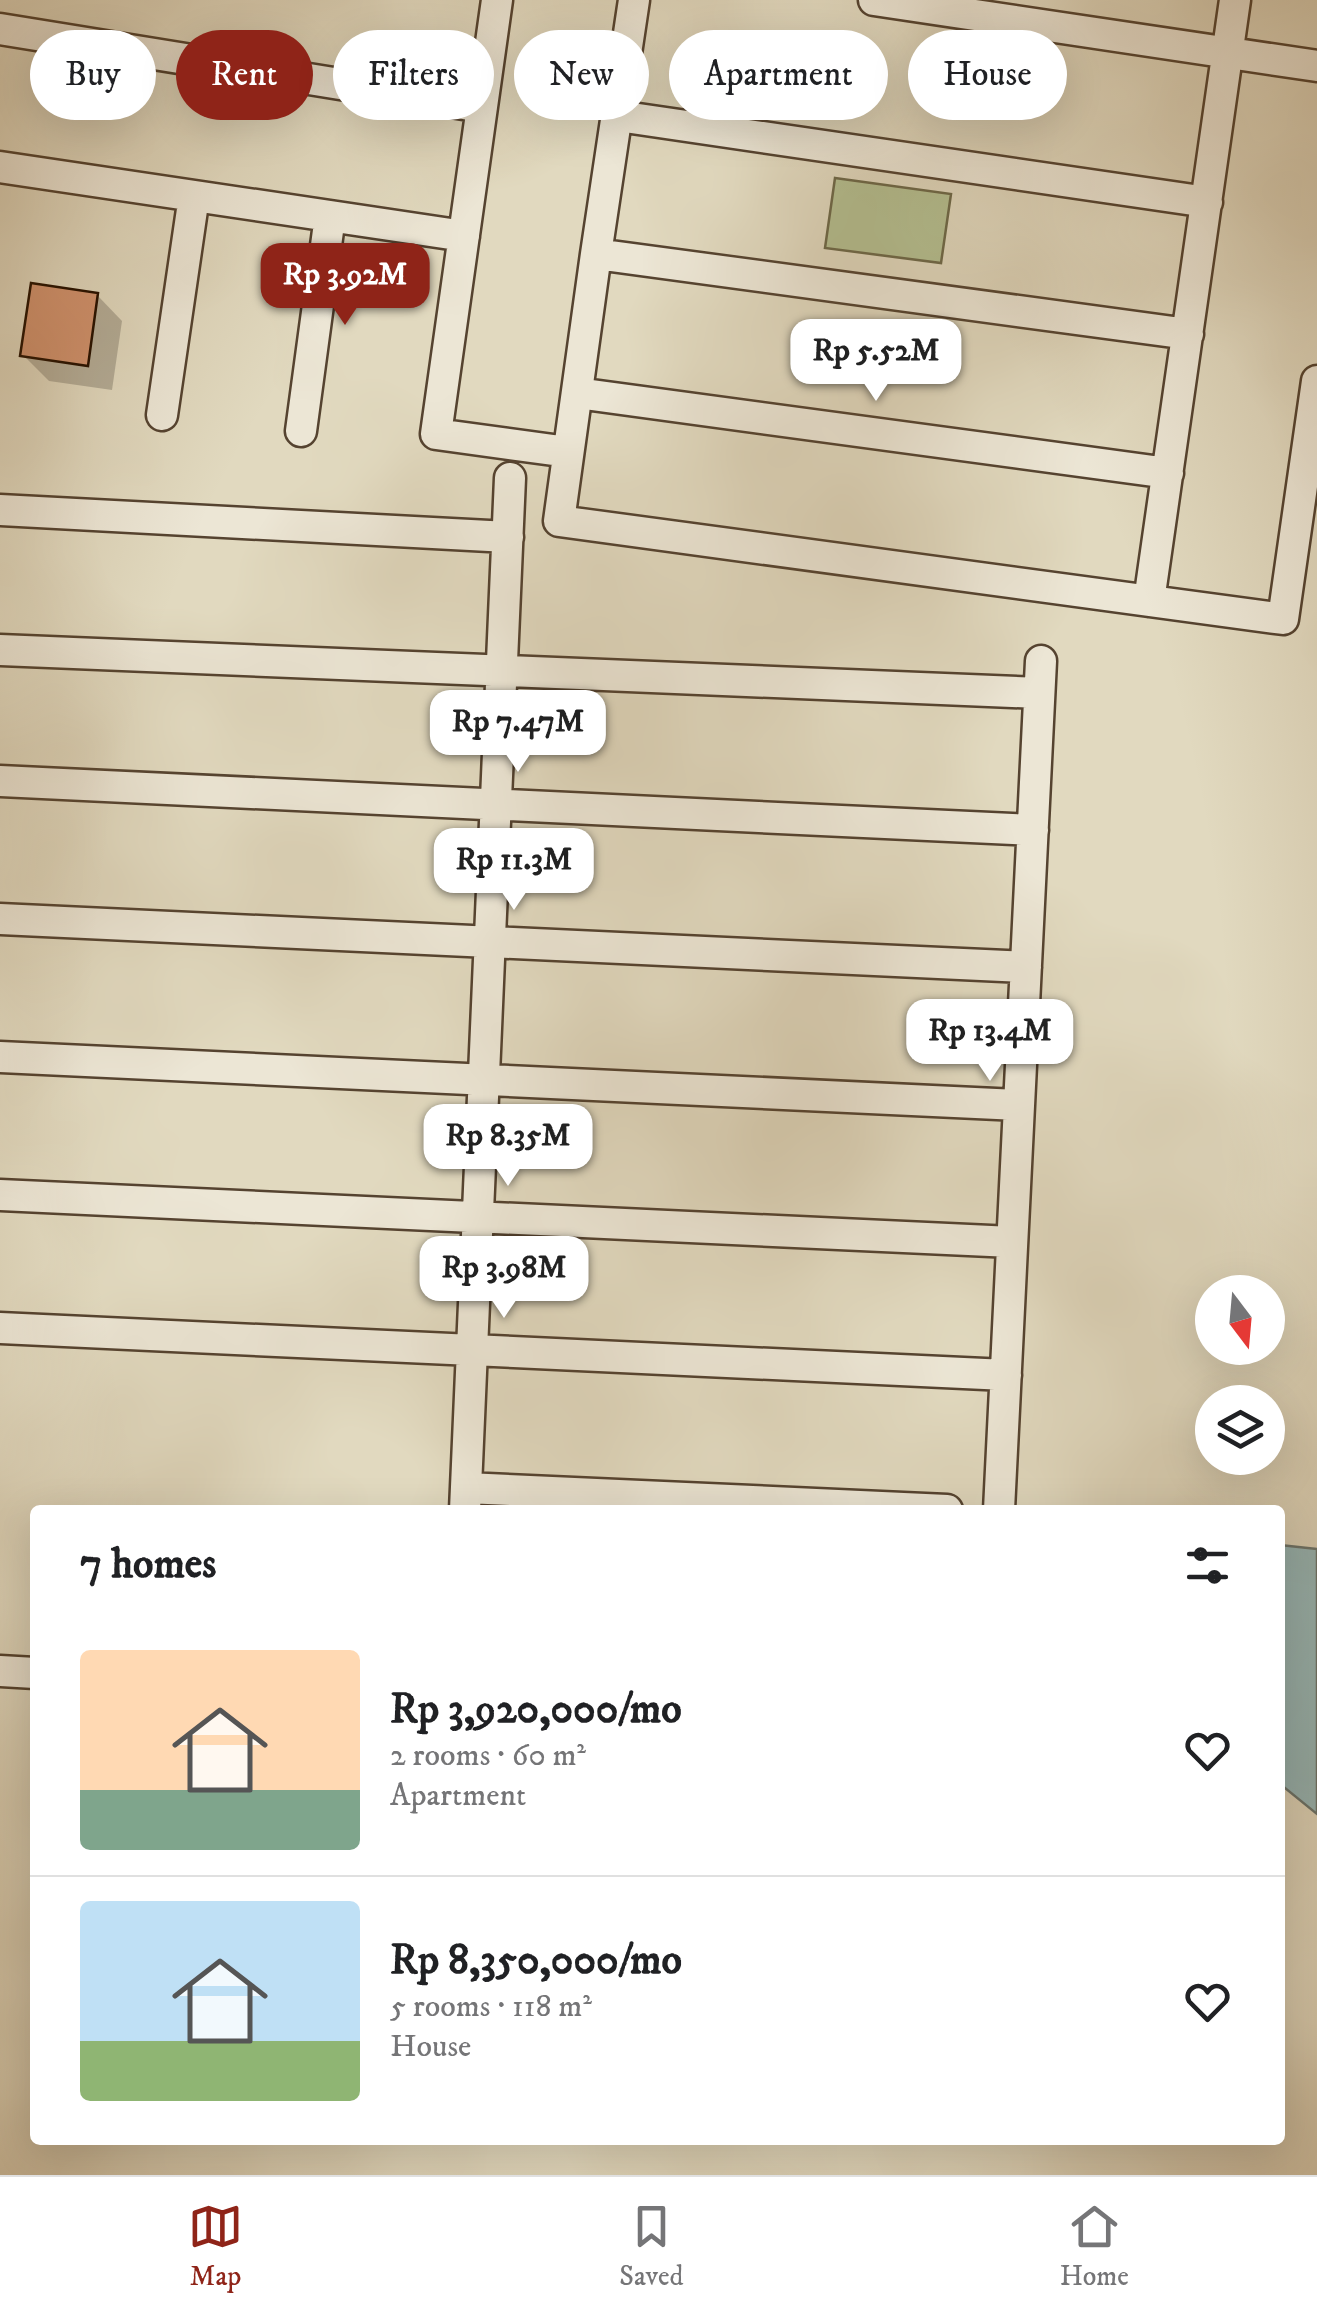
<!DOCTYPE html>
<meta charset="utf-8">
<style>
:root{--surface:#fff;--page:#f2f2f2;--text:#202124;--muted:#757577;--line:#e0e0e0;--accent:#8f2418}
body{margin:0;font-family:"IM FELL DW Pica",serif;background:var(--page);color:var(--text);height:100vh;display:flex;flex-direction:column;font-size:38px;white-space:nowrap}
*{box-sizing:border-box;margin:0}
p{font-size:32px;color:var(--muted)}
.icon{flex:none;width:55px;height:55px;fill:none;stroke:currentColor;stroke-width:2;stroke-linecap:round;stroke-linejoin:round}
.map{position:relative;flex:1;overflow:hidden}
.details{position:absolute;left:30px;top:1505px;width:1255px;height:640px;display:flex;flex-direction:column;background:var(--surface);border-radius:10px;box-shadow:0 10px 40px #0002}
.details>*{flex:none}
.banner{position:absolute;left:30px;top:30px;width:1258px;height:90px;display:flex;gap:20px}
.needle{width:65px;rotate:164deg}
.controls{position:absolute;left:1195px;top:1275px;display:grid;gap:20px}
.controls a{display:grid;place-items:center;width:90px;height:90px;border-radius:50%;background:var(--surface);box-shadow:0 10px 40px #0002;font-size:50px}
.price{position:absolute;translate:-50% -85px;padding:0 22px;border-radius:20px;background:#fff;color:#222;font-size:32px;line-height:65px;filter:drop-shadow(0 2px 5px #0008)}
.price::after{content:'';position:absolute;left:50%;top:60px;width:30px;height:22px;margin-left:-15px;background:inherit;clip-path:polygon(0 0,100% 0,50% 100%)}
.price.on{background:var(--accent);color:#fff}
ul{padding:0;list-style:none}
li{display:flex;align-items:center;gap:30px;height:250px;padding:0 50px}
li+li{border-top:2px solid var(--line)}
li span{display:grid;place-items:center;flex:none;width:280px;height:200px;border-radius:10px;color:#555}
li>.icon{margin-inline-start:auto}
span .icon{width:120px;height:120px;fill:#fffc;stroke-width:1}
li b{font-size:42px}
h2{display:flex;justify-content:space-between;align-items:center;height:120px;padding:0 50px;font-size:42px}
.chip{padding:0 35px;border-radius:45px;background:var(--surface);box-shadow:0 10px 40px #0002;font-size:35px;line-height:90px}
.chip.on{background:var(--accent);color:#fff}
.dock{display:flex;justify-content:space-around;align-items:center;height:140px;border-top:2px solid var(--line);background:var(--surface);font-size:28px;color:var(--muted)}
.dock a{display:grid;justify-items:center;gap:5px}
.dock .on{color:var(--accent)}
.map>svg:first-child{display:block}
</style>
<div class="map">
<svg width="1317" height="2175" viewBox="0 0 1317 2175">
<rect width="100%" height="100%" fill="#e1d9bf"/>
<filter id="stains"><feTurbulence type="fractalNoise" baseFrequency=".002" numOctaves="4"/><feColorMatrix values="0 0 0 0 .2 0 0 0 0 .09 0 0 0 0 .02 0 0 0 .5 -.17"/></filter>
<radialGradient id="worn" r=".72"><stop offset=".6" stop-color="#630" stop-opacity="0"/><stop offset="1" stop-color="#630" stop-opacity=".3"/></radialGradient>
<path fill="#b4bf91" stroke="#6d6848" stroke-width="2.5" d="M835,178L951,194L941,263L825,248Z"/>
<path fill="#97b9ba" stroke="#6a7670" stroke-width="2.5" d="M1280,1545L1317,1549V1814L1280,1784Z"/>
<path fill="#0003" d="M97,295L122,321L112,390L49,381L23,355Z"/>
<path fill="#d1936f" stroke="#261100" stroke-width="2.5" d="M31,283L98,293L88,366L20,356Z"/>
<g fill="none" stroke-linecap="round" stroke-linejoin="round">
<defs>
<path id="minor" d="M497,0L436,434L568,452
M874,0L1317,66
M0,29L482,107
M618,116L1207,202
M0,167L464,236
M596,254L634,0
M1188,334L596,254L559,521L1283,619L1317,381
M577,393L1168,473
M162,415L194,196
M301,431L330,216
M0,510L508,537
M1149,601L1235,0
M0,650L1039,693
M0,781L1033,830
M0,919L1026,967
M0,1057L1019,1105
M0,1195L1012,1242
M0,1328L1006,1375
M466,1488L947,1510
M465,1510L510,478
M999,1510L1041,661
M0,1671L35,1673"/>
</defs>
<use href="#minor" stroke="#554330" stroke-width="35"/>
<use href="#minor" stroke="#ece6d5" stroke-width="30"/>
</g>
<rect width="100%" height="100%" filter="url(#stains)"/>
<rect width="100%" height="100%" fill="url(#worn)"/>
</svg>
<div class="controls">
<a><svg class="needle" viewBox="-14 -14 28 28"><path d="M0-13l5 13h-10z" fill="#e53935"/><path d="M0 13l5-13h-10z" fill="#757577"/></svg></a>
<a><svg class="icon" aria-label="layers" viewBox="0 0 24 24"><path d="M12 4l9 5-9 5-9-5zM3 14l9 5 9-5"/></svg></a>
</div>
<b class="price on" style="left:345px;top:328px">Rp 3.92M</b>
<b class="price" style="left:876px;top:404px">Rp 5.52M</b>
<b class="price" style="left:518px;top:775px">Rp 7.47M</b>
<b class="price" style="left:514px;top:913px">Rp 11.3M</b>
<b class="price" style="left:990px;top:1084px">Rp 13.4M</b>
<b class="price" style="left:508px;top:1189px">Rp 8.35M</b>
<b class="price" style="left:504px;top:1321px">Rp 3.98M</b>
<div class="banner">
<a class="chip">Buy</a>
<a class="chip on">Rent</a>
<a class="chip">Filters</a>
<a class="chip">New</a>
<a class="chip">Apartment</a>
<a class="chip">House</a>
</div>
<section class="details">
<h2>7 homes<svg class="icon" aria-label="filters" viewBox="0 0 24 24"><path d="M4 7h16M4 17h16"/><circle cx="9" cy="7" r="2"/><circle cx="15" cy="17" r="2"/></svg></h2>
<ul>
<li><span style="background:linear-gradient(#ffd9b3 70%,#7fa58c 0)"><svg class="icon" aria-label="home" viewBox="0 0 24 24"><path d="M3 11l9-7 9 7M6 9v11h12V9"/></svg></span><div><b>Rp 3,920,000/mo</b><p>2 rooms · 60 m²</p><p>Apartment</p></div><svg class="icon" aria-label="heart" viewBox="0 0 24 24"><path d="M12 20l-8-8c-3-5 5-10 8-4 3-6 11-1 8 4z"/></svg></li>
<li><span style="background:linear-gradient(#bfe0f5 70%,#8fb573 0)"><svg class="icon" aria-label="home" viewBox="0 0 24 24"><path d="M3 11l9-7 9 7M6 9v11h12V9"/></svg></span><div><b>Rp 8,350,000/mo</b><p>5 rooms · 118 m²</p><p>House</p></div><svg class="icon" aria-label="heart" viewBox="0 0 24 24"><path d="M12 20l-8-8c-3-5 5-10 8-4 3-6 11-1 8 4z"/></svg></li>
</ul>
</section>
</div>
<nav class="dock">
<a class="on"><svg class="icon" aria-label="map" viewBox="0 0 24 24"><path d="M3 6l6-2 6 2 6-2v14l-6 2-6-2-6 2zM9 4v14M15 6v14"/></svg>Map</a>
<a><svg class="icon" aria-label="saved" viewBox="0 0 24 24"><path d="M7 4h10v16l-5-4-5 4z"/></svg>Saved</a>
<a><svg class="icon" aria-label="home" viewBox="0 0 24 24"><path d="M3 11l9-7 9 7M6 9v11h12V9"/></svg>Home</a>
</nav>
